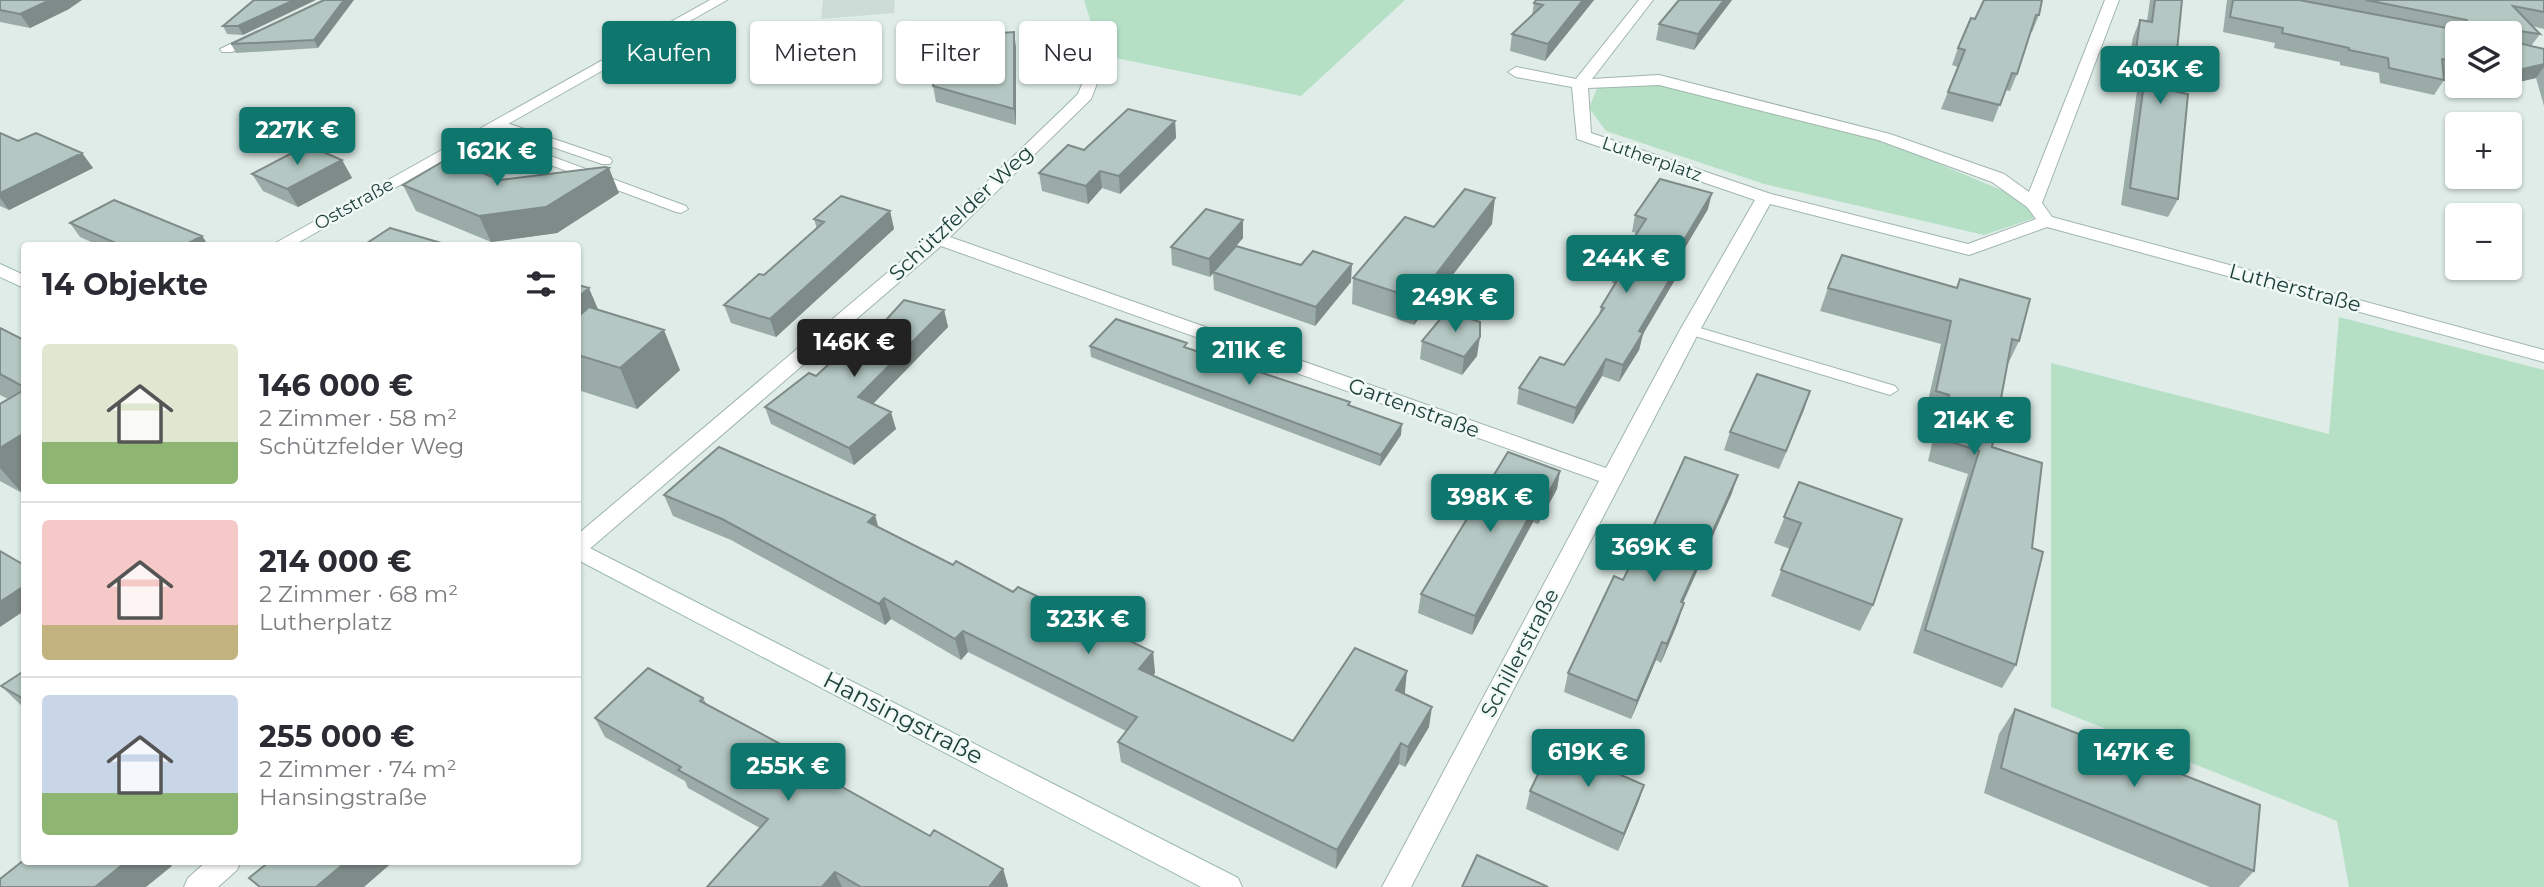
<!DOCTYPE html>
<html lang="de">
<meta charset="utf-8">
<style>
:root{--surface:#fff;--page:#f2f2f3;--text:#2b2b33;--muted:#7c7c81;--line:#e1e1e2;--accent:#0f766e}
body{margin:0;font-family:Montserrat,sans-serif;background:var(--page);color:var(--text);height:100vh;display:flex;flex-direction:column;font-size:26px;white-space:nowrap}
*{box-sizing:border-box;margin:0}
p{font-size:23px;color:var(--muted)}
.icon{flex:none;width:38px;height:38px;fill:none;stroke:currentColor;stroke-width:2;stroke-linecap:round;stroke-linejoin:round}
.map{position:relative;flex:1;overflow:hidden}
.drawer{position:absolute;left:21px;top:242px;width:560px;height:623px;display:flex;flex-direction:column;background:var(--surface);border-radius:7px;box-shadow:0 2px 5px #0004}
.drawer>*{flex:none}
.hud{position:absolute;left:602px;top:21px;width:665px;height:63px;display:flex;gap:14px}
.controls{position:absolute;left:2445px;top:21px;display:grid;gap:14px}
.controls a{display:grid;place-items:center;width:77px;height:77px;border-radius:7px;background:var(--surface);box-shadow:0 2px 5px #0004;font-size:35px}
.price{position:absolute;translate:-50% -60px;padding:0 16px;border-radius:7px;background:var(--accent);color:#fff;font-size:23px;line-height:46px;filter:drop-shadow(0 2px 4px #0008)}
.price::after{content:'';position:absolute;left:50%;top:42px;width:21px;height:16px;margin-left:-10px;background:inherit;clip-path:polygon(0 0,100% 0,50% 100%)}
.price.active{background:#222;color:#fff}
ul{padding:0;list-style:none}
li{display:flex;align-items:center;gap:21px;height:175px;padding:0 21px}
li+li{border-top:2px solid var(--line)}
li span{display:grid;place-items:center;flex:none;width:196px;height:140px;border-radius:7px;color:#555}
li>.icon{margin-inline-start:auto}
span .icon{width:84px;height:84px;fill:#fffc;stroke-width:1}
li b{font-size:30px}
h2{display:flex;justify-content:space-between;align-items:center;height:84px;padding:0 21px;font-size:30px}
.chip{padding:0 24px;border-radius:7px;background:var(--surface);box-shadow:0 2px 5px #0004;font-size:24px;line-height:63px}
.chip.active{background:var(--accent);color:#fff}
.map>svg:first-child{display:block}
</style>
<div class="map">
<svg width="2544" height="887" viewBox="0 0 2544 887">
<rect width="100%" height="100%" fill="#dfece8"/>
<path fill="#cddcd7" d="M823,0H895L894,13L821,19Z"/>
<path fill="#b5e0c6" d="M1084,0H1405L1301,96L1101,55Z
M1662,83L1883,140L2020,198L2037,217L1984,235L1764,184L1606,131L1589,108L1598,86Z
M2339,317L2544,370V887H2349L2337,821L2051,707V363L2329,434Z"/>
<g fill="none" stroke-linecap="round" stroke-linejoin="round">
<defs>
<path id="lane" d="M498,120L610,158L612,161L610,164H602L494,127V121Z
M480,130L686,206L688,209L681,213L676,212L476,137L474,134Z
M1690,325L1895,386L1898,390L1890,395L1685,333L1683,330Z"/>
<path id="street" d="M710,0H727L294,245H272Z
M1639,0H1653L1592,79L1659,75L1890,134L2004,174L2029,192L2105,0H2119L2042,203L2052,217L2544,350V362L2047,227L1969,255L1770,204L1700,330L1411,887H1382L1599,481L941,246L586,552L578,554V534L932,235L1078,94L1094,55L1101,51L1108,55L1091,99L950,237L1606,468L1680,330L1755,200L1577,139L1572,87L1516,77L1508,72L1516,67L1576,79ZM1659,85L1878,140L1992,182L2027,207L2036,219L1968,244L1771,194L1591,133L1588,88Z
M258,31L265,35L263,38L232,52H222L220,49Z
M207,861H241L237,870L218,887H184L188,878Z"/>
<path id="secondary" d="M0,264L24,275V288L0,277Z
M578,542L1238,878L1242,887H1201L578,560Z"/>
</defs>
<use href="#lane" stroke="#a1b5b0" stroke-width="2"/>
<use href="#street" stroke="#a1b5b0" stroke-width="2"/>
<use href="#secondary" stroke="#9cb9b3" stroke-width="2"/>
<use href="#lane" fill="#fff" fill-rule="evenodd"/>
<use href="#street" fill="#fff" fill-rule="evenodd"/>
<use href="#secondary" fill="#fff" fill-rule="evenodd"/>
</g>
<path fill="#9baba7" d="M0,0L69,9L30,28L0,22Z
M254,0L243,35L227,34L223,26Z
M324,0L318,48L236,53L231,44Z
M1536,0H1594L1545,61L1510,51L1512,34L1532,15L1534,3Z
M1732,0L1694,50L1656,40L1659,24Z
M2150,0H2182L2173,91L2178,199L2168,217L2121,205L2140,70L2128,67L2133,37L2140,20L2147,21Z
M2227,0H2544V29L2532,26L2540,34L2531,46L2544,49V106L2536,78L2510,84V33H2457V79L2444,76V80L2434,95L2380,83L2379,73L2340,65V62L2274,48L2275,43L2223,32Z
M2039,15L2032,32H2031L2017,74L2010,91L2005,90L1993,122L1941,109L1958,67L1952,65L1958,48L1975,19Z
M1016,47V125L936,102L933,86L942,61Z
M1175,121L1176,138L1120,194L1102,188L1088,204L1042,191L1039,173L1084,150Z
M0,133L18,141L82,153L93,168L9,210L0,206Z
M342,160L352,178L298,207L263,191L252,174Z
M500,180L619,193L557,233L491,242L416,211L403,185Z
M1708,209L1680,256L1679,273L1643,334L1639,350L1619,382L1602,376L1573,424L1517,404L1519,388L1564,365L1599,314L1601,307L1615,284L1612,283L1615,267L1637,233L1632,232L1635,215Z
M890,211L894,229L776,337L731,323L724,305L764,275L817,229L814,219Z
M1243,220V238L1236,246L1351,282L1315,326L1214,290L1213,273L1210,277L1172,265L1171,247Z
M70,223L202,236L208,245H98L80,237Z
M1492,224L1414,325L1352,304L1353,278L1434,227Z
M1960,279L2019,341L2008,364L1992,447L2016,665L2002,688L1913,653L1968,474L1928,461L1938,418L1925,414L1941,344L1820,311L1828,288H1957Z
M578,285L598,310L680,370L637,409L578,390Z
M944,310L948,327L873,404L896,429L854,465L771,424L765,407L816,376L876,331Z
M0,328L24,340V492L22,493L0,481V404L8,399L0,395Z
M1422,341L1477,356L1462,375L1420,359Z
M1090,346L1188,349L1350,402V406L1401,435L1380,466L1091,357Z
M1810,391L1779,469L1724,450L1730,432Z
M1560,471L1557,489L1538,524L1533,522L1472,635L1418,613L1421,594Z
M1799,482L1873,605L1860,631L1771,596L1790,549L1774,543Z
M1732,493L1683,603L1678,622L1661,663L1656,660L1631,719L1564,692L1568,673L1652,529Z
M664,495L879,527L953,565L1153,652L1155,673L1153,676L1293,741L1405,692L1404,694L1429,727L1405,767L1399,764L1336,869L1121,762L1118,742L1126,731L968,652L961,660L891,619L885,625L731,540L673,516Z
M24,671V708L1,686Z
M703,698L707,705L793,760L930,836L1003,869L1008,886L1007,887H707L760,828L688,788L685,781L605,737L595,718Z
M2015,709L2254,871L2239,887H2210L1984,793L1999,734Z
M1644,785L1638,803L1618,851L1526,809L1530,791Z"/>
<path fill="#7e8b88" d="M50,0H82L69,9L30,28L20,14Z
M294,0H316L243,35L238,26Z
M344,0H354L318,48L314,40Z
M1583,0H1594L1545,61L1548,44Z
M1724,0H1732L1694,50L1698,34Z
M1014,32L1016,47V125L1014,109Z
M2544,64V67L2536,78L2510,84V72Z
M1175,121L1176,138L1120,194L1119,176Z
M82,153L93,168L9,210L0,198V193Z
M342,160L352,178L298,207L287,189Z
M609,168L619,193L557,233L491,242L479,216Z
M1100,171L1102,188L1088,204L1086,186Z
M1712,193L1708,209L1671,271L1675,255Z
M1495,198L1492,224L1414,325L1417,299Z
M890,211L894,229L776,337L770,319Z
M1243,220V238L1210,277L1209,259Z
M202,236L208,245H185Z
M1683,257L1679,273L1643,334L1639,350L1619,382L1623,365L1639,331Z
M1352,264L1351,282L1315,326L1316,307Z
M589,288L606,328L578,352V297Z
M944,310L948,327L863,414L858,397Z
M664,330L680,370L637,409L620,368Z
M1480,337L1477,356L1462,375L1464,357Z
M1606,359L1602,376L1573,424L1576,408Z
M1810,391L1804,410L1779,469L1786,451Z
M891,412L896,429L854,465L849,448Z
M1402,424L1401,435L1380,466L1381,455Z
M24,433V492L22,493L0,468V448Z
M1560,471L1557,489L1538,524L1542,506Z
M1738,475L1732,493L1675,620L1681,602Z
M1536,504L1533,522L1472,635L1475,616Z
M875,515L881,536L868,522Z
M24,586V611L0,627V602Z
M884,598L891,619L885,625L879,604Z
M1684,603L1678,622L1661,663L1667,644Z
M963,631L968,652L961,660L955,639Z
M1662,642L1656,660L1631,719L1637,701Z
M1153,652L1155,673L1142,690L1139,669Z
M1407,671L1405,692L1393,711L1396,690Z
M1432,707L1429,727L1405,767L1408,747Z
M1401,743L1399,764L1336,869L1337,850Z
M788,748L796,766L783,754Z
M1644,785L1638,803L1618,851L1624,834Z
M127,861H167L172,866L146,887H95Z
M347,861H394L364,887H316Z
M1003,869L1008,886L1007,887H989Z
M835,872L842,887H822Z"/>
<path fill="#b4c7c2" stroke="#7e8b88" stroke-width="2" d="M0,0H50L20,14L0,10Z
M254,0H294L238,26H223Z
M324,0H344L314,40L231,44Z
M1536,0H1583L1548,44L1512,34L1543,5L1534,3Z
M1679,0H1724L1698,34L1659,24Z
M1984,0H2042L2039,15H2036L2017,74L2012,73L2000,105L1948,92L1965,50L1958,48L1971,18L1975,19Z
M2155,0H2182L2173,91L2188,94L2178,199L2130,188L2148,53L2136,50L2140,20L2152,22Z
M2233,0H2299L2468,32L2467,20L2366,0H2544V12L2513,6L2540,34L2518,31V43L2544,49V64L2510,72V33H2457V62L2442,59L2444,80L2389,68L2388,58L2349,50V48L2282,33L2283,28L2230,17Z
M1014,32V109L933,86L934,62L942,61L944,37Z
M1128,109L1175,121L1119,176L1100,171L1086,186L1039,173L1068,145L1084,150Z
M0,133L18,141L36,133L82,153L0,193Z
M307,145L342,160L287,189L252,174Z
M447,159L500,180L605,167L609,168L546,207L479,216L403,185Z
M1660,179L1712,193L1675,255L1683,257L1639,331L1643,333L1623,365L1606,359L1576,408L1519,388L1540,357L1564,365L1604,308L1601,307L1624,269L1615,267L1646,219L1635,215Z
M1465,189L1495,198L1417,299L1353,278L1405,217L1434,227Z
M841,196L890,211L770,319L724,305L759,274L764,275L824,222L814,219Z
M114,200L202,236L185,245H120L70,223Z
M1206,209L1243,220L1209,259L1171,247Z
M390,228L448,245H364Z
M1236,246L1301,265L1313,251L1352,264L1316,307L1213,272Z
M1842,255L1957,288L1960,279L2030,299L2019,341L2012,339L1992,447L2042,463L2032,548L2043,552L2016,665L1925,630L1979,451L1939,438L1949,395L1936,391L1951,321L1828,288Z
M578,285L589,288L578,297Z
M904,300L944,310L858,397L891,412L849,448L765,407L809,373L816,376L868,328L876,331Z
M589,307L664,330L620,368L578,355V317Z
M1447,311L1480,322V337L1464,357L1422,341Z
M1116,319L1187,343L1184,347L1350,402L1348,405L1402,424L1381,455L1090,346Z
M0,328L24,340V387L0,374Z
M1757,374L1810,391L1786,451L1730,432Z
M24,390V433L0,448V404Z
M719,447L875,515L868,522L953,565L956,561L1013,592L1018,587L1153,652L1139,669L1293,741L1355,648L1407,671L1396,690L1432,707L1408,747L1401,743L1337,850L1118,742L1137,717L963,631L955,639L884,598L879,604L722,519L664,495Z
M1508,452L1560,471L1542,506L1536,504L1475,616L1421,594Z
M1685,457L1738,475L1681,602L1684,603L1667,644L1662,642L1637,701L1568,673L1614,576L1623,580L1648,528L1652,529Z
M1799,482L1902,519L1873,605L1781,570L1801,523L1784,517Z
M0,551L24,565V586L0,602Z
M648,668L703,698L700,701L788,748L783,754L930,836L934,830L1003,869L989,887H861L835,872L822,887H707L768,819L678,770L681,767L595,718Z
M24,671V699L1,686Z
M2015,709L2260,805L2254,871L2001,768Z
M1552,745L1644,785L1624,834L1530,791Z
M1477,855L1548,887H1462Z
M24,860V861H127L95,887H0V879Z
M270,861H347L316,887H260L249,878Z"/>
<g text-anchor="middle" stroke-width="5" stroke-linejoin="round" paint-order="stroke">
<g font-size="18" fill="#1e3f3a" stroke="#f0f9f5">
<text transform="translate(1652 159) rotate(19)" y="6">Lutherplatz</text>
<text transform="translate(354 204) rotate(-29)" y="6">Oststraße</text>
</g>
<g font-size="21" fill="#1e3f3a" stroke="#f0f9f5">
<text transform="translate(961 213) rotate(-43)" y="7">Schützfelder Weg</text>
<text transform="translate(2295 288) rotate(15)" y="7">Lutherstraße</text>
<text transform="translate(1414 408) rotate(20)" y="7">Gartenstraße</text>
<text transform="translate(1520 653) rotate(-62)" y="7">Schillerstraße</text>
</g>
<g font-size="24" fill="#1e3f3a" stroke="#f0f9f5">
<text transform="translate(903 718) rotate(27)" y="8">Hansingstraße</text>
</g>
</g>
</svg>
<div class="controls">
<a><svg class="icon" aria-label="layers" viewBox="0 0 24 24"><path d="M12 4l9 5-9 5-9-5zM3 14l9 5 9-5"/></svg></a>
<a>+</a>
<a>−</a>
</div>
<b class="price" style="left:2160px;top:106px">403K €</b>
<b class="price" style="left:297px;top:167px">227K €</b>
<b class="price" style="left:497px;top:188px">162K €</b>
<b class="price" style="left:1626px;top:295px">244K €</b>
<b class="price" style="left:1455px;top:334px">249K €</b>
<b class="price active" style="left:854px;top:379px">146K €</b>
<b class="price" style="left:1249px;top:387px">211K €</b>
<b class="price" style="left:1974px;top:457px">214K €</b>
<b class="price" style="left:1490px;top:534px">398K €</b>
<b class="price" style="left:1654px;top:584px">369K €</b>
<b class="price" style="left:1088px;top:656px">323K €</b>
<b class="price" style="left:1588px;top:789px">619K €</b>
<b class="price" style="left:2134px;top:789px">147K €</b>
<b class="price" style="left:788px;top:803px">255K €</b>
<div class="hud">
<a class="chip active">Kaufen</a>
<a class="chip">Mieten</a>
<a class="chip">Filter</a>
<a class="chip">Neu</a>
</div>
<section class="drawer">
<h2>14 Objekte<svg class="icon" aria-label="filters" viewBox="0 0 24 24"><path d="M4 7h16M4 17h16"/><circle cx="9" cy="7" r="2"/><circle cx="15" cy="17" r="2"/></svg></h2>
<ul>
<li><span style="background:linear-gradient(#dfe7d0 70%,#8fb573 0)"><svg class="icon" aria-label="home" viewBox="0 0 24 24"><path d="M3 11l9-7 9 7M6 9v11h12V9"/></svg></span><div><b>146 000 €</b><p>2 Zimmer · 58 m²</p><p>Schützfelder Weg</p></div></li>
<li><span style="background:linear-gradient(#f6c9c9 75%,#c2b280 0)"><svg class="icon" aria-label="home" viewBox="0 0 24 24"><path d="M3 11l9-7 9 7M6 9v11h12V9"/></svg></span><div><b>214 000 €</b><p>2 Zimmer · 68 m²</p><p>Lutherplatz</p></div></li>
<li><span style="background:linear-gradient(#c9d6e8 70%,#8fb573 0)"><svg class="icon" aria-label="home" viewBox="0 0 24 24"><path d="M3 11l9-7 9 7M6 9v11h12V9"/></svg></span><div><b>255 000 €</b><p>2 Zimmer · 74 m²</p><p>Hansingstraße</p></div></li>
</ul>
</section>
</div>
